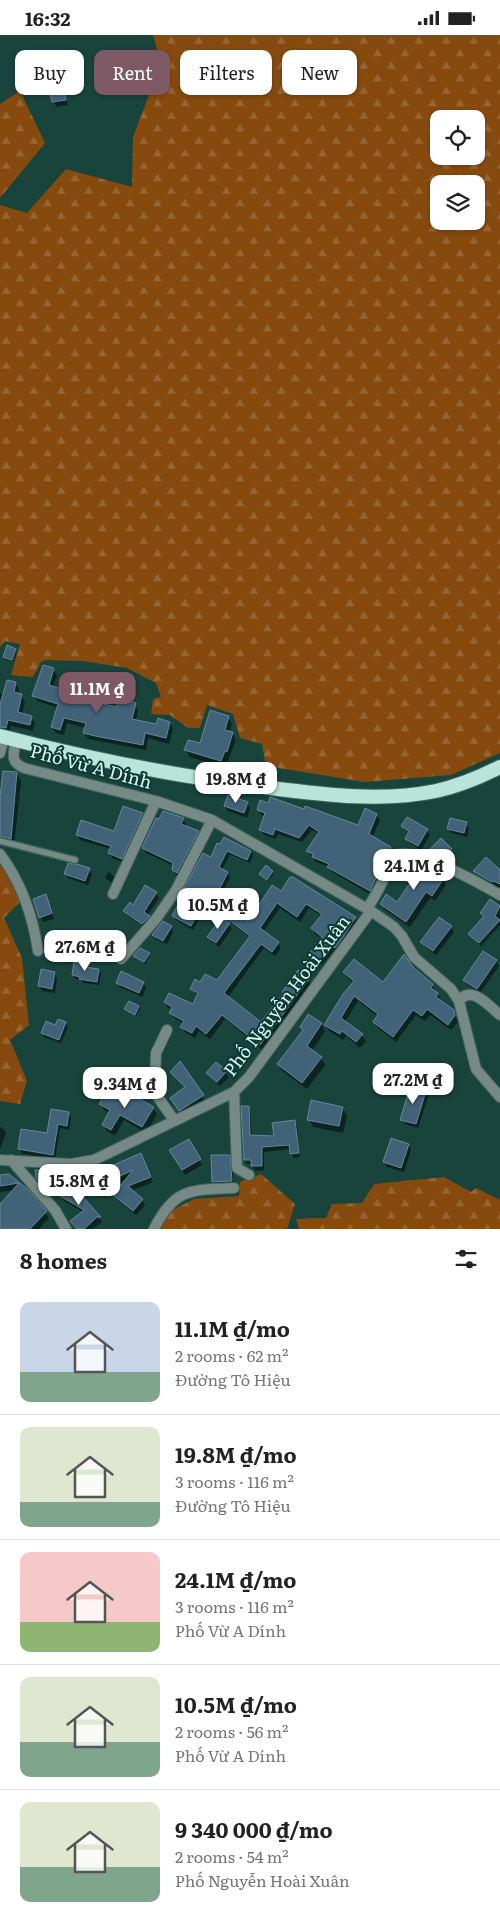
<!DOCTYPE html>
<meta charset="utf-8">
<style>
:root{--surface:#fff;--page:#f6f6f6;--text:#222;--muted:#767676;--line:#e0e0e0;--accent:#7f5865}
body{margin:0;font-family:Literata,serif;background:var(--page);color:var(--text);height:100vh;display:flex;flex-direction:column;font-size:19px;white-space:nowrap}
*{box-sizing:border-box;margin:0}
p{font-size:16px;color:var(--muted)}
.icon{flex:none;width:28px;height:28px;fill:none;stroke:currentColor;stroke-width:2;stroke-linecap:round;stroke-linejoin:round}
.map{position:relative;height:1194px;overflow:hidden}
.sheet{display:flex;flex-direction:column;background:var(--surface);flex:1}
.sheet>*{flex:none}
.top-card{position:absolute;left:15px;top:15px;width:470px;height:45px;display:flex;gap:10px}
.tools{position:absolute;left:430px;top:75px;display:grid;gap:10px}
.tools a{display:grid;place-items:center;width:55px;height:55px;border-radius:10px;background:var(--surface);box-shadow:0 1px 4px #0004;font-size:25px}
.price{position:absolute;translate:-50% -42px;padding:0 11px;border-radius:10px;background:#fff;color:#222;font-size:16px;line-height:32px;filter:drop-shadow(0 1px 2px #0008)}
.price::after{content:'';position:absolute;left:50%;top:30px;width:15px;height:11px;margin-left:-8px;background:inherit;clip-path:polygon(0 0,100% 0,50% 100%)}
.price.current{background:var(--accent);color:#fff}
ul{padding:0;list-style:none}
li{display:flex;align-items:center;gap:15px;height:125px;padding:0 20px}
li+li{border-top:1px solid var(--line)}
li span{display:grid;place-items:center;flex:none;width:140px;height:100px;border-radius:10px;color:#555}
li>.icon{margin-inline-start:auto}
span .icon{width:60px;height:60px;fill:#fffc;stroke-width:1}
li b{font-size:21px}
h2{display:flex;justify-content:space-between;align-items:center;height:60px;padding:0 20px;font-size:21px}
.tag{padding:0 18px;border-radius:10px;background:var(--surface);box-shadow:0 1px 4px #0004;font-size:18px;line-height:45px}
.tag.current{background:var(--accent);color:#fff}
.status{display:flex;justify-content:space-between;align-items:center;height:35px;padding:0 25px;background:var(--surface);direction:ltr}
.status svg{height:14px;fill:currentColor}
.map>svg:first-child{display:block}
</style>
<div class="status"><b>16:32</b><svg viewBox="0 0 49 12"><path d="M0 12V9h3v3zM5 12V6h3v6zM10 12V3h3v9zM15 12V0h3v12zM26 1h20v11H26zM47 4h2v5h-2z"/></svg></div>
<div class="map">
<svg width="500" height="1194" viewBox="0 0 500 1194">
<defs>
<pattern id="forest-firs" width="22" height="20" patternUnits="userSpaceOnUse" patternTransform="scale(1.25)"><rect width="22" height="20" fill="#864a0f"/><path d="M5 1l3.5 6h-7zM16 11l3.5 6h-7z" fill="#966532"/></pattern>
</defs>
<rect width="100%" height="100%" fill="#18443c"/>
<path fill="url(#forest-firs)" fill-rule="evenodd" d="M153,0H500V718L451,740L365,747L266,731L262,709L240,703L233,679L207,670L200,693H188L170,680L151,679L153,664L161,662L156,648L127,633L83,626L45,625L41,627L33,642L11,640L20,609L5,606L0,612V170L27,178L66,134L132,152L133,102L161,29ZM439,84H476V121H439ZM439,149H476V186H439Z
M20,56L45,108L0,163V69Z
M3,829L20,867L4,883L22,923L29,990L10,1005L27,1046L20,1069L0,1066V831Z
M261,1139L295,1169L287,1194H161L169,1177L194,1164L239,1161L240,1147Z
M444,1142L471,1157L476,1153L500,1165V1194H299L296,1184L326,1183L332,1169L362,1168L374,1149Z"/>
<path fill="#0007" d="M62,53L68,70L56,72L51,55Z
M16,615L17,617L13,626L5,624L4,622Z
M53,634L57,641L53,652L91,665L93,667L118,674L135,669L138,675L136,686L157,690L170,688L173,694L169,709L148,703L146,715L88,704L84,698L86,693L67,688L64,700L56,698L52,692L58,673L37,666L34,660Z
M15,648L19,654L18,660H21L25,667L22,680L31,682L35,688L33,696L11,691L9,697L0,695V658L5,660Z
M228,682L232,689L229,698H232L236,705L225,733L190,722L186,715L200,710Z
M16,738L21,746L14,811L6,809L2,810L0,807V775Z
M247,768L250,773L247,783L228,776L225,771Z
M258,775L359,791L377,780L380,785L372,803L390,813L393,819L379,842L381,846L373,861L332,837L329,832L316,827L308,816L319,799L312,795L302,807L278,799L276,804L264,800L261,795L265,781L261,780Z
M142,779L145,784L124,828L112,823L110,818L111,814L80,805L77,800L115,797Z
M183,784L186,789L184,792L198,797L201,802L180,842L176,840L173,835L174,831L146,818L143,813Z
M466,789L469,793L467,802L451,798L448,793Z
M403,791L427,795L430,800L421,815L409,808L406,804L409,798Z
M218,809L251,816L253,821L250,828L230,819L222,835L227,838L230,842L224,854L216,868L210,865L193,895L176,885L173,881L180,869L178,866L211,823Z
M451,815L454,819L446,828L431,822L429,817Z
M89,834L92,839L88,850L68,843L65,838Z
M432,835L443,844L446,850L435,866L430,863L410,892L385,875L381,869L397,868L409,851L403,844Z
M108,837L115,842L112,848L105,843Z
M272,837L274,839L268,846L262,841Z
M479,839H500V853L496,851Z
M291,842L355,883L359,889L339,917L335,914L322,930L314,923L311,918L322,904L315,899L312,893L322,881L309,873L300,887L280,873L263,897L278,908L281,913L275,921L264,913L228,962L261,988L308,945L311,950L263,1015L225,984L210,1004L199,996L195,1003L185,997L182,992L183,988L174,983L171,978L172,975L168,973L165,967L193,970L198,961L192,954L201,949L217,946L250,903L230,887L226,882L248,888L281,858Z
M156,858L159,863L147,881L152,886L146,893L128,881L125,876Z
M45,861L54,884L43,887L40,882Z
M490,867L500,874V890L481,911L470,899L484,882L482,878Z
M229,889L232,894L219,912L212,907L209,902Z
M171,892L173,897L167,909L156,905L153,900Z
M451,892L454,897L436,920L425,912L422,907Z
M75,907L79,921L50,927L47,922Z
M149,919L150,921L145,929L134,921Z
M496,926L499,931L480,958L468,950L465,945Z
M84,930L86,933L98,935L101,939L99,950L83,948L82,945L75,944L73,940Z
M412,933L432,950L441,965L440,966L453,976L458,987L451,995L430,980L425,986L416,980L396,1007L378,993L374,987L378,982L358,966L345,987L362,1000L366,1006L360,1013L346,1001L343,1005L329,996L325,990L354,948L348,943L344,937L384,949Z
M55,938L57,943L55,958L42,956L40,951Z
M118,948H143L146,953L142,962L120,952Z
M129,967L140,974L136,981L126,974Z
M309,981L321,989L325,996L312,1016L321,1023L325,1030L307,1054L282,1036L278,1029L303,996L301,992Z
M65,988L68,992L61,1008L44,1002L42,998Z
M180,1028L205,1066L183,1080L175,1068L186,1054L171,1037Z
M217,1029L229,1042L220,1051L208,1038Z
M425,1057L428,1062L418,1093L405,1089L402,1084Z
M128,1064L153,1073L157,1079L146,1098L124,1085L115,1101L107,1096L103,1090L110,1078L104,1075L101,1069Z
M248,1072L250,1076L252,1102H275L294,1087L297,1091L300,1122L294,1123L290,1114L264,1117V1135L255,1136L252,1129H247L245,1125Z
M343,1073L347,1081L343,1098L313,1092L309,1084Z
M52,1075L68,1078L71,1083L69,1095L60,1093L55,1124L22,1119L20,1114L48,1099Z
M0,1092L3,1093L6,1098L0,1114Z
M188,1105L202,1130L185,1140L171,1115Z
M408,1110L411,1115L404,1137L387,1132L384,1127Z
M229,1121L232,1126L234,1151L216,1152L213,1147Z
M144,1125L153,1147L131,1156L142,1165L145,1170L136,1180L117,1165L115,1160L128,1144L105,1155L97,1139Z
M48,1138L49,1147L41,1148L38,1145Z
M9,1140L29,1157L49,1183L39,1194H0V1171L14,1155L0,1157V1141Z
M78,1149L81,1154L78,1160L102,1187L92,1194H77L83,1177L64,1166L61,1161Z"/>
<path fill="#426278" stroke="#65879d" d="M63,51L66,65L52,67L49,54Z
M7,610L16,614L12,625L3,622Z
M43,630L54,633L49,650L92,664L91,666L117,672L118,664L136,668L132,684L156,689L158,683L170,687L166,703L145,698L143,710L95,701L83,698L86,688L64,683L60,695L51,692L58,669L32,661Z
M7,645L16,647L14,657L22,659L18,677L32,681L30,690L8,685L6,693L0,692V669Z
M210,675L229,681L225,695L233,697L227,717L225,716L221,726L184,715L188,705L200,708Z
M3,736L17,737L11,804L0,801V762Z
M228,760L248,767L244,778L224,771Z
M270,762L304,774L305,771L358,790L365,773L377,779L369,799L391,812L376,838L378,839L370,856L327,832L329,829L312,822L313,819L306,816L319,797L309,790L299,803L275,794L273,800L259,795L265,778L257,775L260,765L268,768Z
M123,771L143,778L122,824L108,818L111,811L76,800L81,785L114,796Z
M163,776L184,783L181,789L199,796L177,838L172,835L173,828L142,813L156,783L159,784Z
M407,782L428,794L418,811L405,804L409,796L401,791Z
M450,783L467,787L464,798L447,794Z
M224,802L251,816L247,825L227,816L219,832L228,837L222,849L214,864L207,861L191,891L172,881L179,867L177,866L203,818L211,822L217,808L220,809Z
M441,803L452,814L443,823L427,817Z
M486,822L500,835V849L493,846L492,847L473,836Z
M68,828L77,829L90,833L85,846L64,839Z
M416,828L433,834L432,835L444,843L432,861L426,857L406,887L380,869L386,859L397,867L410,848L401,844Z
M266,830L273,836L267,845L259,839Z
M290,842H293L356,882L343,902L335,913L331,910L319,925L310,918L322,902L311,893L322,879L306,869L297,882L277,868L260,893L279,907L272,917L261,909L224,958L261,987L283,958L282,957L298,935L309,944L269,998L260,1010L222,980L206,999L196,991L192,998L180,992L184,986L169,978L172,972L164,967L169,958L193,969L198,958L190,954L195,944L200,947L205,939L217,945L250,901L225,882L231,874L248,886L272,850L281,856Z
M145,850L157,857L144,877L150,881L142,889L123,876L130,867L133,870Z
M46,859L52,878L39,883L33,864Z
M490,864L500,871L495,881L500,885L479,908L468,899L484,881L480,878Z
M439,882L452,891L433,916L420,907Z
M221,883L230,888L216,908L207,902Z
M163,886L172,891L163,906L152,900Z
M75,905L77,916L46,923L44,912Z
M140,913L150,918L144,927L133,921Z
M483,916L497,925L477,954L463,945Z
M404,919L413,932L433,949L431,953L438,958L436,962L454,975L455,980L448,990L427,974L422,981L413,975L393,1002L373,987L378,979L354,961L341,983L363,999L356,1007L342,996L340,999L324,990L343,959L354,946L343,937L354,924L383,947Z
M74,927L85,929L84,932L99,934L97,947L79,944L80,942L72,940Z
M41,934L55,937L52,954L38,951Z
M121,936L144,947L139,958L116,948Z
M129,966L139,971L135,980L124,974Z
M308,979L322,988L307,1011L322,1022L302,1048L277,1029L303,995L300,992Z
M58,984L66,987L59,1005L41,998L46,986L55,990Z
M180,1026L204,1060L179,1076L170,1063L185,1052L170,1037Z
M216,1027L227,1036L217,1047L206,1038Z
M109,1052L127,1063L130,1059L154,1072L142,1092L120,1080L111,1095L102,1090L110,1075L99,1069Z
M410,1052L426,1056L416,1089L400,1085Z
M311,1065L343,1072L339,1091L307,1085Z
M241,1071H249L250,1100L274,1101L272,1088L295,1085L299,1118L290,1119L289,1110L262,1112V1131H251V1125H244Z
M51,1074L69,1077L67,1091L58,1089L53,1120L18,1114L21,1094L47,1098Z
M391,1103L409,1109L401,1133L383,1127Z
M189,1104L201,1124L182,1135L169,1115Z
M141,1118L151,1142L128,1151L143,1164L133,1176L113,1160L133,1135L101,1150L95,1138Z
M211,1120H230L232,1146L212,1147Z
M35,1135H48L49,1145L39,1146L36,1143Z
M9,1139L30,1156L47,1176L30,1194H0V1169L19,1148L0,1151V1140Z
M70,1142L79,1148L74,1157L82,1161L101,1182H97L84,1194H77L70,1186L84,1175L60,1161Z"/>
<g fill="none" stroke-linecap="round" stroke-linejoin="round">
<defs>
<path id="service" d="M0,806L75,825"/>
<path id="minor" d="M16,705C14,718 9,726 24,733L156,766L212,785L371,876L394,892L402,901L414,922L451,954L459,966L476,1034L500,1062
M0,718L4,702
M0,819C21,847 33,882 38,916
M113,859L156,766
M367,874C376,860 383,847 389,832C391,828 392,822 397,820C413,811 483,850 500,860
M121,924L156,884L176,855L212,785
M459,966C471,949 489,971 500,980
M167,995L156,1018L155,1045L157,1061L174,1085
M234,1057L237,1133L249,1140
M0,1125L71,1129L94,1125L234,1057L249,1042L371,876
M11,1125L55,1175L66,1194
M154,1194C175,1152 192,1155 234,1153"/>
<path id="trunk" d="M0,701C89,724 180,742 271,753C326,760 382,767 436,756C459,751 480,742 500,732"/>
</defs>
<use href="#service" stroke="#3b645c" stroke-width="8"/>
<use href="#minor" stroke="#3b645c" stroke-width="12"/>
<use href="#trunk" stroke="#3b645c" stroke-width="16"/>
<use href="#service" stroke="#768984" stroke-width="5.5"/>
<use href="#minor" stroke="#768984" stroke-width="10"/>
<use href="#trunk" stroke="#b9e4da" stroke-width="14"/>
</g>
<g text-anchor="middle" stroke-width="4" stroke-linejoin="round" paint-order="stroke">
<g font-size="18" fill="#dcf4ee" stroke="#0b3a32">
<text transform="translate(91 732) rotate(15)" y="6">Phố Vừ A Dính</text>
<text transform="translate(287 961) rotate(-53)" y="6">Phố Nguyễn Hoài Xuân</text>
</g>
</g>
</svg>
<div class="tools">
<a><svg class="icon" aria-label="locate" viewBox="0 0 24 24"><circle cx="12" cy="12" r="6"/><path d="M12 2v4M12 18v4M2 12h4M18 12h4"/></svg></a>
<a><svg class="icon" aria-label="layers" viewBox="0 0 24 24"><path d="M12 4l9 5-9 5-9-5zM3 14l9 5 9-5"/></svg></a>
</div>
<b class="price current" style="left:97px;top:679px">11.1M ₫</b>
<b class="price" style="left:236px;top:769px">19.8M ₫</b>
<b class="price" style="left:414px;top:856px">24.1M ₫</b>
<b class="price" style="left:218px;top:895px">10.5M ₫</b>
<b class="price" style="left:85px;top:937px">27.6M ₫</b>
<b class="price" style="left:413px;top:1070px">27.2M ₫</b>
<b class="price" style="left:125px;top:1074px">9.34M ₫</b>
<b class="price" style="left:79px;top:1171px">15.8M ₫</b>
<div class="top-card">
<a class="tag">Buy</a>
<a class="tag current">Rent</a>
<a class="tag">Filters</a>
<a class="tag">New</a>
</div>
</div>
<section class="sheet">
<h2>8 homes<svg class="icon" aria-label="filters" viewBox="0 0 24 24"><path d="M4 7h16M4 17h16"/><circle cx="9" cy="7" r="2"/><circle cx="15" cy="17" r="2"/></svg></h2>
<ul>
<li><span style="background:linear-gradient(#c9d6e8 70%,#7fa58c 0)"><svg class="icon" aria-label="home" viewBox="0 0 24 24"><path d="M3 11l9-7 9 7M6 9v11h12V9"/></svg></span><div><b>11.1M ₫/mo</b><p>2 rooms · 62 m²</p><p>Đường Tô Hiệu</p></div></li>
<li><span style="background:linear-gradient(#dfe7d0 75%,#7fa58c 0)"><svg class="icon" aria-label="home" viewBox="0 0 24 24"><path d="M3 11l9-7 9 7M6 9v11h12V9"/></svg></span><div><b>19.8M ₫/mo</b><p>3 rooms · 116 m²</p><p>Đường Tô Hiệu</p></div></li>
<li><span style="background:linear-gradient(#f6c9c9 70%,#8fb573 0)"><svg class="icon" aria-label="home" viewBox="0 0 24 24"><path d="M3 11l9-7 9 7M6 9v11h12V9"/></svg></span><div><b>24.1M ₫/mo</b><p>3 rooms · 116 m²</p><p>Phố Vừ A Dính</p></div></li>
<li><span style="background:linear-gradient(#dfe7d0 65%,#7fa58c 0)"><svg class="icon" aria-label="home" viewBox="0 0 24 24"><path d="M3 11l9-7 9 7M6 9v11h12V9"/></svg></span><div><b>10.5M ₫/mo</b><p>2 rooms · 56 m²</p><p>Phố Vừ A Dính</p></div></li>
<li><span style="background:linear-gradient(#dfe7d0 65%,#7fa58c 0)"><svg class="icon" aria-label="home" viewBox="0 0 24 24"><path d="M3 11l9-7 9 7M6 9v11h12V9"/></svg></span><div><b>9 340 000 ₫/mo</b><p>2 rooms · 54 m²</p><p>Phố Nguyễn Hoài Xuân</p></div></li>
</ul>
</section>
